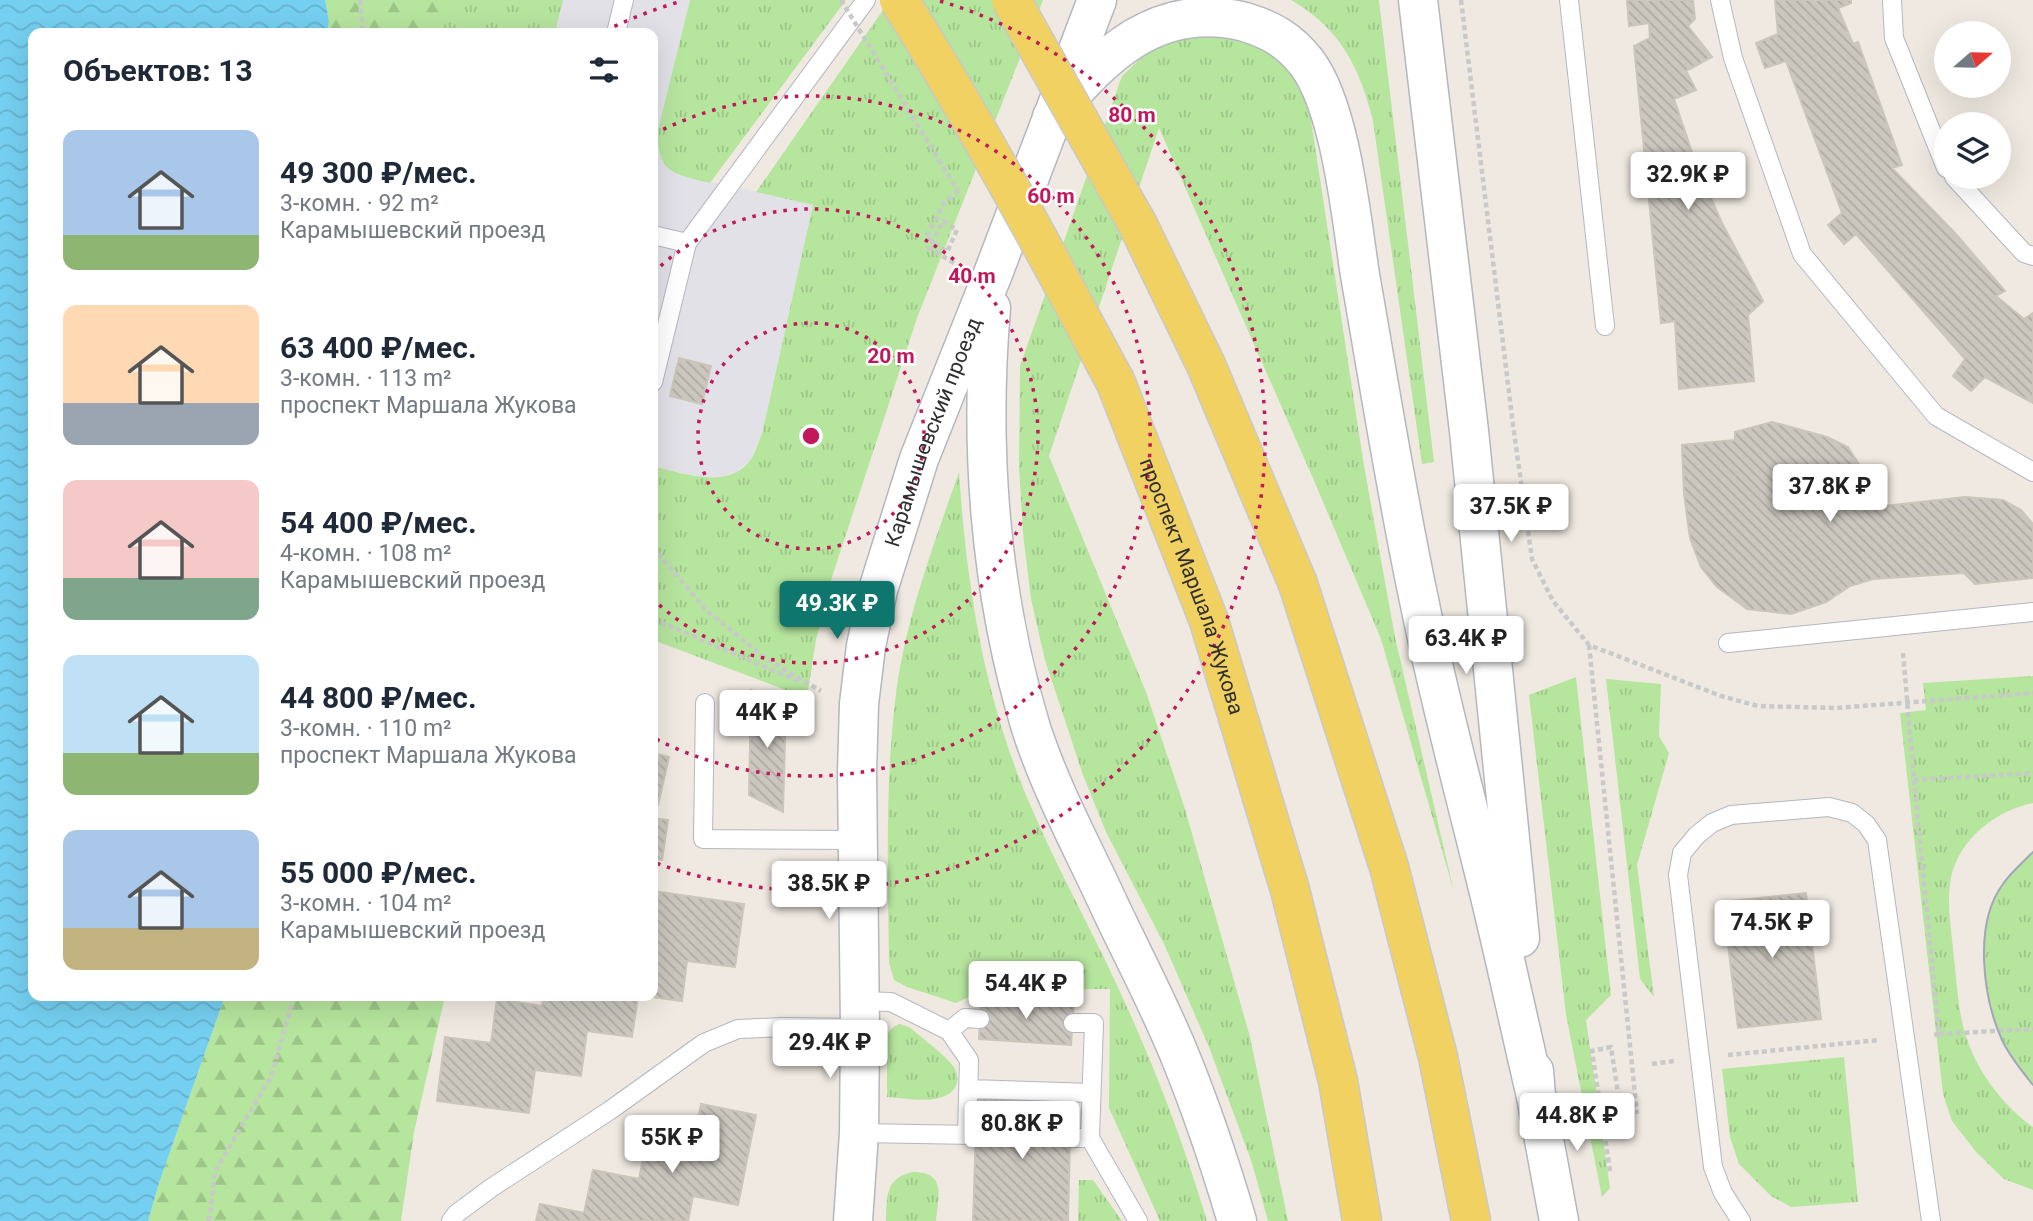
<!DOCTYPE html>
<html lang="ru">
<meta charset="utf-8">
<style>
:root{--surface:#fff;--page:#f6f6f7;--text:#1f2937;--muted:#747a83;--accent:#0f766e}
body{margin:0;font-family:Roboto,sans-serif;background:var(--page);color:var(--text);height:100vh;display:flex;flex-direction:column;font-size:26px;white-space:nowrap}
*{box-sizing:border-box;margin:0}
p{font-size:23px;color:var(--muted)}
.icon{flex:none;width:38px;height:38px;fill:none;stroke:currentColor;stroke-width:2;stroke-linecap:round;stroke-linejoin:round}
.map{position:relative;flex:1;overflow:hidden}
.drawer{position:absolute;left:28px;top:28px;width:630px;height:973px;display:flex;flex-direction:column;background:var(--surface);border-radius:14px;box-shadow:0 7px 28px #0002}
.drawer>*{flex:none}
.needle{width:46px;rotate:70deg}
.controls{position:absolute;left:1934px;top:21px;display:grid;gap:14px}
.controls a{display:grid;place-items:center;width:77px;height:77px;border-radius:50%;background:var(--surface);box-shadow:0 7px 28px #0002;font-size:35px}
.price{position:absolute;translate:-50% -60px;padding:0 16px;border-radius:7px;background:#fff;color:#222;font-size:23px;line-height:46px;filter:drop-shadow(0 2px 4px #0008)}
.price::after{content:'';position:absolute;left:50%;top:42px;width:21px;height:16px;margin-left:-10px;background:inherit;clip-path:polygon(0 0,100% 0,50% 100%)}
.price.on{background:var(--accent);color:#fff}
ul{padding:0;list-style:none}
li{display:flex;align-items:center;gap:21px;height:175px;padding:0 35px}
li span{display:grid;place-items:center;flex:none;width:196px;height:140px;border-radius:14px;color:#555}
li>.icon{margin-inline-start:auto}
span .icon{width:84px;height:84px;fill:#fffc;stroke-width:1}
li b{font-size:30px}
h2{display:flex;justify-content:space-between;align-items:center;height:84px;padding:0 35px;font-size:30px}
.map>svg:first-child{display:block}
</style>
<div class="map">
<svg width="2033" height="1221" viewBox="0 0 2033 1221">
<defs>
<pattern id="grass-tufts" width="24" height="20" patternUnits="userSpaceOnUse" patternTransform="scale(1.75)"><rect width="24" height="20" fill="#b6e59e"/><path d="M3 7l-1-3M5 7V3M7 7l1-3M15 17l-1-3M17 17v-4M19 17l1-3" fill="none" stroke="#9dc588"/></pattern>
<pattern id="forest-firs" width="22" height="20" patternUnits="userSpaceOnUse" patternTransform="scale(1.75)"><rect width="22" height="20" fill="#b6e59e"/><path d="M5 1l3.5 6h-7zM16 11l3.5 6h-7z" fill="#9dc588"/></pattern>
<pattern id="water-waves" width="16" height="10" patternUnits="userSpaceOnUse" patternTransform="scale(1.75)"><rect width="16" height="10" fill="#75cff0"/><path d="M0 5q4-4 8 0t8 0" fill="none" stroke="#66b2ce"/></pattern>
<pattern id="building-back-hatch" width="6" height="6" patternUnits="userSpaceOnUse" patternTransform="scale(1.75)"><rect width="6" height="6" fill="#cbc7bf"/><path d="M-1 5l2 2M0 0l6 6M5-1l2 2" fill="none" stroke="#afaba4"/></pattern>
</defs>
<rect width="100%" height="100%" fill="#efe9e1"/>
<path fill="#e3e1e8" d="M563,0H690L658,131L678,175L813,204L762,434L750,460L736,472L720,477L702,478L653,466V33H555Z"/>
<path fill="url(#grass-tufts)" d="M325,0H563L555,33H327L329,21Z
M690,0H846L710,183C674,174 656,173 658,130Z
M890,0H1043L917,318L832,577L816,640L807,698L653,640V466C682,473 729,491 751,459C756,452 758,442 762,434L813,205L756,192Z
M1291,0H1379L1434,462L1422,464L1373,121C1360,68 1340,28 1291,0Z
M1191,31H1224L1262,47L1290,72L1309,107L1364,466L1395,637L1454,892L1381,639L1315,483L1159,128L1049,456L1146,692L1185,809L1250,1037L1288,1221H1268L1252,1163L1209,1047L1164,944L1106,832L1083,775L1045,660L1031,599L1023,533L1019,467L1020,366L1122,76L1155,45Z
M959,472C965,562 977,651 1005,738C1030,817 1071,890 1107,964C1147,1047 1181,1134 1207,1221H1160L1109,1108L1110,989L983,990L956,1003L907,987L894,980L889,963C888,876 885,788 895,702C904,622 933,547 959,472Z
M2033,676V803C1995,811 1959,839 1951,878C1946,905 1952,932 1954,959C1957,982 1958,1010 1965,1033C1976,1070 2002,1105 2033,1127V1190L2004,1179L1977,1153L1952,1121L1943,1094L1900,713L1926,710L1923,683Z
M1576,677L1611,995L1586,1020L1610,1188L1602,1197L1566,1015L1529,695Z
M1606,679L1661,684L1659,736L1669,753L1637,865L1654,997L1640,979Z
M2033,852V1085C2022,1071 2010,1057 2002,1040C1983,998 1973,924 2003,884C2011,872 2023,862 2033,852Z
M899,1024L909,1027C922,1038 944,1054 954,1067C957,1072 958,1078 957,1083C949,1108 906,1098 887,1097V1035L891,1029Z
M1844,1057L1858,1202L1791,1207L1771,1196L1739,1164L1730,1137L1722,1069Z
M913,1172C947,1172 938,1196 936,1221H886C887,1196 885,1178 913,1172Z
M1079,1180H1093L1122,1221H1078Z"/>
<path fill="url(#forest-firs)" d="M325,0H447L426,33H327L329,21Z
M225,996H445L414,1132L401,1221H148L159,1183Z"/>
<path fill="url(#water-waves)" d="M0,0H325L329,21L327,33H33V996H225L159,1183L148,1221H0Z"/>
<path fill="url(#building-back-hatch)" stroke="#cbc5ba" stroke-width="2" d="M1627,0H1693L1695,19L1688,26L1712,57L1686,71L1696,90L1674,99L1695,161L1721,221L1763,301L1748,315L1754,381L1679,389L1675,321L1661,323L1634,46L1650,38L1649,23L1629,26Z
M1775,0H1851V3L1838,8L1853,44L1858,42L1902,165L1892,168L1954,232L2005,291L1996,296L2024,319L2033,313V403L1985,377L1971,391L1953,376L1965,359L1856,234L1844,244L1828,225L1842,213L1786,61L1765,68L1756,43L1778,34Z
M679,358L711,366L702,404L670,396Z
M1772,422L1827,437L1848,447L1860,466L1875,507L1965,497L2003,500L2021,510L2033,524V578L1975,584L1964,573L1873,579L1850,586L1826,602L1791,614L1747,609L1717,587L1701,567L1690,538L1684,494L1682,445L1735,440V432Z
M751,690L786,703L783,812L749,795Z
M653,753L669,757L658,805L653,804Z
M653,818L668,820L662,860L653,859Z
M653,891L744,904L735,967L687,961L682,1001L645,996H653Z
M1806,893L1821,1019L1738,1028L1723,902Z
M543,996H638L632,1037L587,1031L581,1076L535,1070L529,1113L437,1101L445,1037L491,1043L497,999L542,1006Z
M981,998L1074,1003L1071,1045L979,1039Z
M977,1099L1071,1102L1068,1221H973Z
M701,1104L756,1115L738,1205L693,1196L688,1221H536L540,1204L584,1213L593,1170L639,1179L647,1137L693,1146Z"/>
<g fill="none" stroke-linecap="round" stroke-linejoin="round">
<defs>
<path id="lane" d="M1569,0L1605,326
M1720,0L1733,58L1802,254L1936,416L2033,472
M1892,0L1894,38L1946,168
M616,33L624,0
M1954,177L2024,253L2033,256
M653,235L687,243L866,0
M653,382L687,243
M1728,643L2033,612
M705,703L703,839L857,840
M860,1001L891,1002L949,1031L969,1060L967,1135
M1073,1023H1094L1090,1138
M949,1031L965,1018L980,1019
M969,1089L1091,1093
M859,1133L976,1135
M1070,1138H1090L1138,1221
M451,1221L456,1214L491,1188L609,1111L704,1043L738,1029L784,1027L860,1028
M1741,1221L1723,1193L1713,1167L1678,875L1682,853L1697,835L1712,823L1731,815L1829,807L1852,813L1866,824L1877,840L1931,1221"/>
<g id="secondary">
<path d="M1418,0L1469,431L1520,938"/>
<path d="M1052,117C1101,56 1158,0 1245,22C1271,30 1289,40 1307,63C1341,109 1351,216 1360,275C1379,383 1396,492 1419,600C1437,690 1461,779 1483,868C1502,943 1518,1020 1536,1096"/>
<path d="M991,308C979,448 990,593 1031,728C1051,790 1083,848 1110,907C1134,958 1161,1008 1182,1061C1203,1113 1221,1167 1237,1221"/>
<path d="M1534,1071L1536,1096L1559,1221"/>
<path id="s1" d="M853,1221L859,1133L860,1028L857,773L859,704L866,646L878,590L919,459L994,271L1097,0"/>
</g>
<g id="primary">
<path id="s2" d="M1116,383L1209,621L1290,890L1338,1081L1362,1221"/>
<path d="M1298,584L1389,867L1438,1057L1471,1221"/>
</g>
</defs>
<use href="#lane" stroke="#b4b7c1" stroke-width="20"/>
<use href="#secondary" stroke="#b4b7c1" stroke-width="41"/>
<use href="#primary" stroke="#c9c9c9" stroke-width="41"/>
<path stroke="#c9c9c9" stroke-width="4.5" stroke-dasharray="5 3.5" stroke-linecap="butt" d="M360,0L363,33
M1461,0L1513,425L1532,559L1553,601L1589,645L1721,696L1758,706L1836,708L2033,693
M954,263L929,248L943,221L957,230L947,252L926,237L944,203L958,191
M653,547L706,610L765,658L821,691
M653,619L798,681
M1589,645L1637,1114
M1903,653L1914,780L2033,773
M1914,780L1939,1034L1933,1035
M1939,1034L2033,1029
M1728,1055L1879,1040
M1652,1064L1674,1061
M1610,1171L1592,1051L1611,1047L1624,1133
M209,1221L215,1171L271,1077L294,996"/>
<use href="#lane" stroke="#fff" stroke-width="18"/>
<use href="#secondary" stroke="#fff" stroke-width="38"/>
<use href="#primary" stroke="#f2d163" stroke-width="38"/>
<path stroke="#a3a6b8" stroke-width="2" d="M2033,852C2023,862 2011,872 2003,884C1973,924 1983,998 2002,1040C2010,1057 2022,1071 2033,1085"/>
<defs>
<path id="primary-bridge" d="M899,0C977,124 1047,254 1116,383
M1011,0L1138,225L1206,365L1298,584"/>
</defs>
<use href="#primary-bridge" stroke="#c9c9c9" stroke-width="41" stroke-linecap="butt"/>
<path stroke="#c9c9c9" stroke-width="4.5" stroke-dasharray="5 3.5" stroke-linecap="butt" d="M841,0L958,191"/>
<use href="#primary-bridge" stroke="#f2d163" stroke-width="38"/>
</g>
<g fill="none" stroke="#c2185b" stroke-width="3.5" stroke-dasharray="3.5 7">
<circle cx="811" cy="436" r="113"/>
<path d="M653 273A227 227 0 1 1 653 599"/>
<path d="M654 134A340 340 0 1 1 654 738"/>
<path d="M605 31A454 454 0 0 1 682 1M940 1A454 454 0 1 1 656 863"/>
</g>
<g text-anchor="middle" stroke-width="5" stroke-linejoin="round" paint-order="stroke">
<g font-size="21" fill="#2e2e2e" stroke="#fff">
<text dy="7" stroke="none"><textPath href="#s1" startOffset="800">Карамышевский проезд</textPath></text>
<text dy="7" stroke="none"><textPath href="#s2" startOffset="217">проспект Маршала Жукова</textPath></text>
</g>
</g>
<circle cx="811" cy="436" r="10" fill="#c2185b" stroke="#fff" stroke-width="3.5"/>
<g font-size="21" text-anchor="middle" font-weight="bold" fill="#c2185b" stroke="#fff" stroke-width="5" stroke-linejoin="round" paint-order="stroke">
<text x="1132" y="122">80 m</text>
<text x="1051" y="203">60 m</text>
<text x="972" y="283">40 m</text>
<text x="891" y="363">20 m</text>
</g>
</svg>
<div class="controls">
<a><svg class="needle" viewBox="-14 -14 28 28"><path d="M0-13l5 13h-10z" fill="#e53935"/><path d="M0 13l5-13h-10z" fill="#747a83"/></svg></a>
<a><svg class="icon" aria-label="layers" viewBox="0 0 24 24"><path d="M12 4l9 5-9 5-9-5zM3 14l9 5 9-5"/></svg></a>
</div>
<b class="price" style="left:1688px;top:212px">32.9K ₽</b>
<b class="price" style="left:1830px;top:524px">37.8K ₽</b>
<b class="price" style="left:1511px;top:544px">37.5K ₽</b>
<b class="price on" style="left:837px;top:641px">49.3K ₽</b>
<b class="price" style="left:1466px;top:676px">63.4K ₽</b>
<b class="price" style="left:767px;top:750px">44K ₽</b>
<b class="price" style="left:829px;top:921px">38.5K ₽</b>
<b class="price" style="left:1772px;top:960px">74.5K ₽</b>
<b class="price" style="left:1026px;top:1021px">54.4K ₽</b>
<b class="price" style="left:830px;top:1080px">29.4K ₽</b>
<b class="price" style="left:1577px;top:1153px">44.8K ₽</b>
<b class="price" style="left:1022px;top:1161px">80.8K ₽</b>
<b class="price" style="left:672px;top:1175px">55K ₽</b>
<section class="drawer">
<h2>Объектов: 13<svg class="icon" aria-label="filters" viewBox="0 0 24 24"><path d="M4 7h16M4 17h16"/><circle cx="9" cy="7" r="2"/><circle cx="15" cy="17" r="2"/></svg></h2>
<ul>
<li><span style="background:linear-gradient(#a9c7e8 75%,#8fb573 0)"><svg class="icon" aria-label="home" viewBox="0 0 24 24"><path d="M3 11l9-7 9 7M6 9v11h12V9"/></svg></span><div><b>49 300 ₽/мес.</b><p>3-комн. · 92 m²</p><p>Карамышевский проезд</p></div></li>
<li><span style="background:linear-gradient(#ffd9b3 70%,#9aa5b1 0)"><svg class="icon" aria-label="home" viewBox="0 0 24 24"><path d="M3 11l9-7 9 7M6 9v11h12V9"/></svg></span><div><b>63 400 ₽/мес.</b><p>3-комн. · 113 m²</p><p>проспект Маршала Жукова</p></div></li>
<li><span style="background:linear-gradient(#f6c9c9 70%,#7fa58c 0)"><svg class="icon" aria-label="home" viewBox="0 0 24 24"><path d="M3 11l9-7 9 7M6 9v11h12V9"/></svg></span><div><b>54 400 ₽/мес.</b><p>4-комн. · 108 m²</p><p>Карамышевский проезд</p></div></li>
<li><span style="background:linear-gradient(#bfe0f5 70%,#8fb573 0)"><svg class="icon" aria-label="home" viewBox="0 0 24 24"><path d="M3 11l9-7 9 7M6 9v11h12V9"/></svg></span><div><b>44 800 ₽/мес.</b><p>3-комн. · 110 m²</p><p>проспект Маршала Жукова</p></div></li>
<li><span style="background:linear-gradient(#a9c7e8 70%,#c2b280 0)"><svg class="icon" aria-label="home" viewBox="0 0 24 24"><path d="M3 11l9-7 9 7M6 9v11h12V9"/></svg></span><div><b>55 000 ₽/мес.</b><p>3-комн. · 104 m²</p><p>Карамышевский проезд</p></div></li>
</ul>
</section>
</div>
